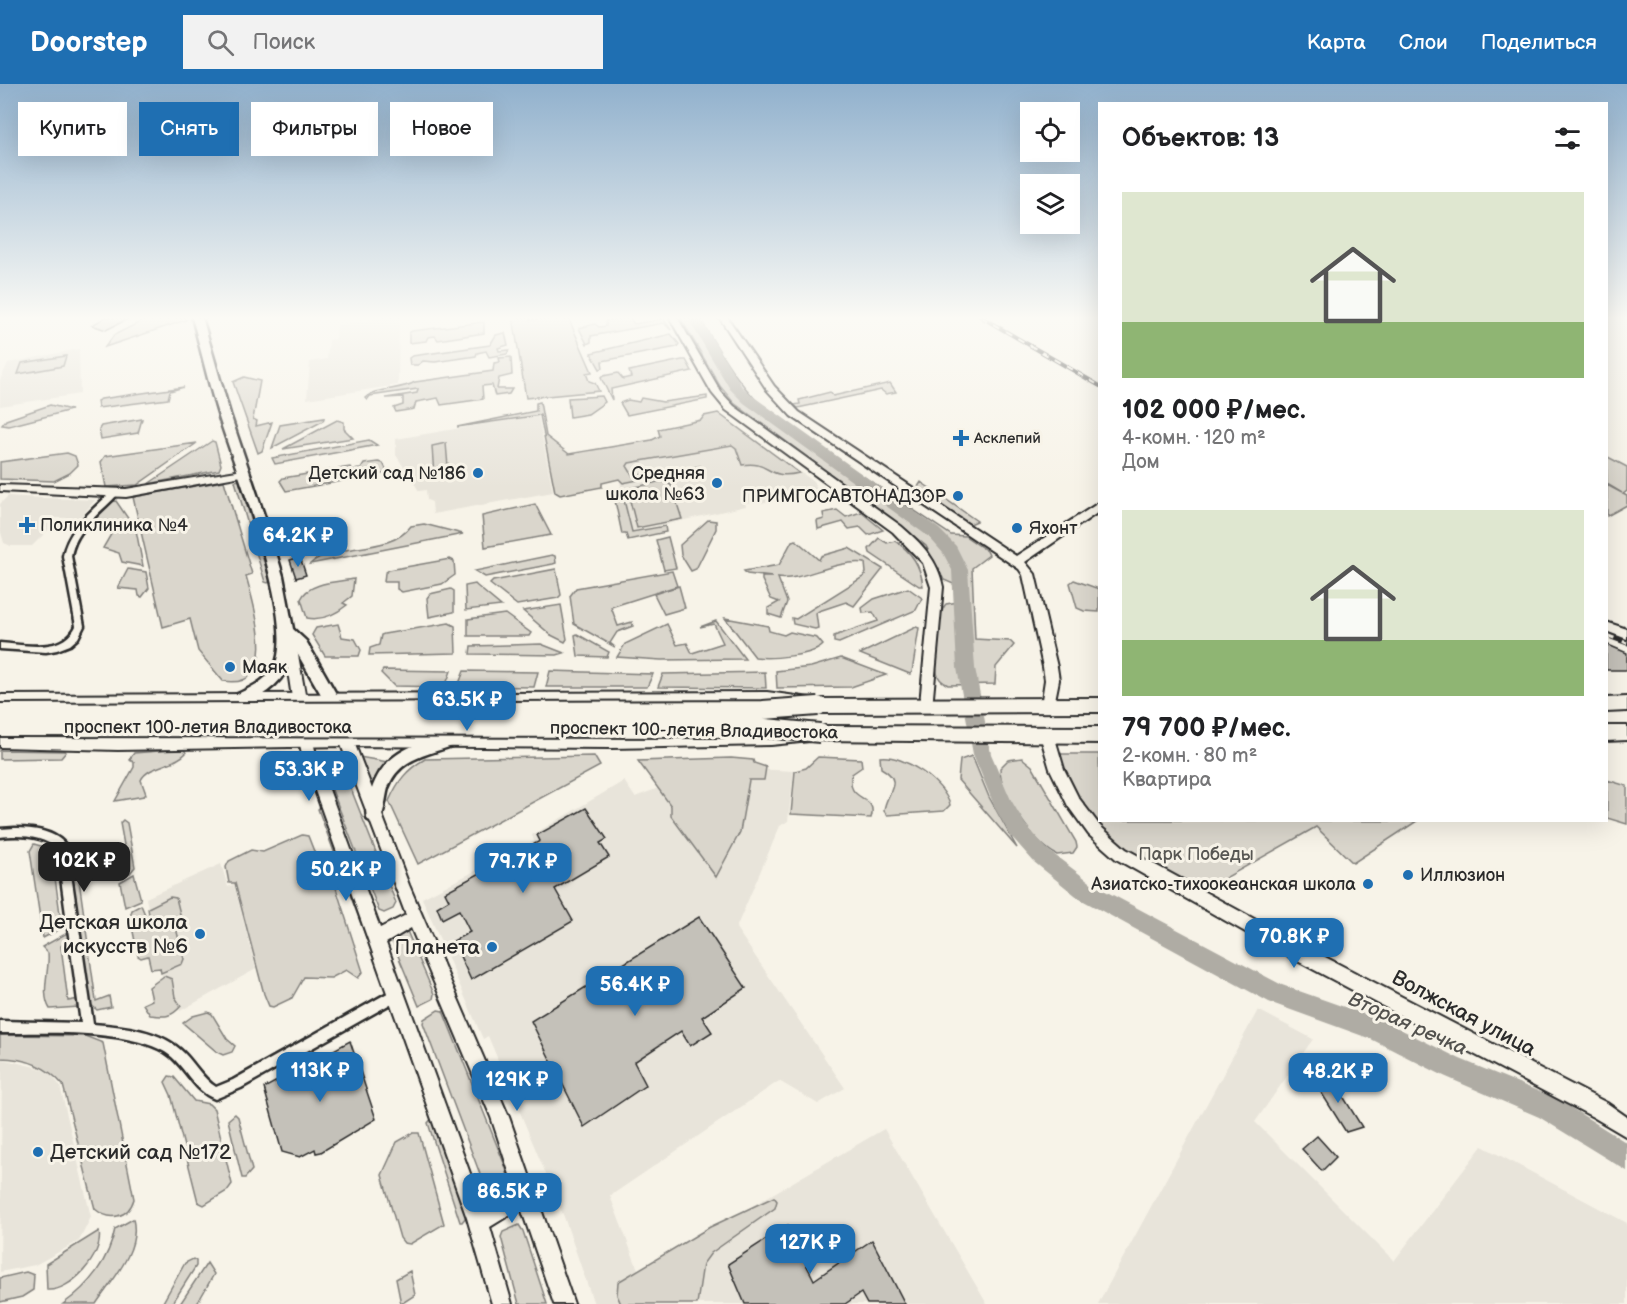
<!DOCTYPE html>
<html lang="ru">
<meta charset="utf-8">
<style>
:root{--surface:#fff;--page:#f2f2f2;--text:#202124;--muted:#757577;--accent:#1f6fb2}
body{margin:0;font-family:"Balsamiq Sans",sans-serif;background:var(--page);color:var(--text);height:100vh;display:flex;flex-direction:column;font-size:22px;white-space:nowrap}
*{box-sizing:border-box;margin:0}
p{font-size:20px;color:var(--muted)}
.icon{flex:none;width:33px;height:33px;fill:none;stroke:currentColor;stroke-width:2;stroke-linecap:round;stroke-linejoin:round}
.map{position:relative;flex:1;overflow:hidden}
.panel{position:absolute;left:1098px;top:18px;width:510px;height:720px;display:flex;flex-direction:column;background:var(--surface);border-radius:0px;box-shadow:0 6px 24px #0002}
.panel>*{flex:none}
.guide{position:absolute;left:18px;top:18px;width:570px;height:54px;display:flex;gap:12px}
.fabs{position:absolute;left:1020px;top:18px;display:grid;gap:12px}
.fabs a{display:grid;place-items:center;width:60px;height:60px;border-radius:0px;background:var(--surface);box-shadow:0 6px 24px #0002;font-size:30px}
.price{position:absolute;translate:-50% -51px;padding:0 14px;border-radius:12px;background:var(--accent);color:#fff;font-size:20px;line-height:39px;filter:drop-shadow(0 2px 3px #0008)}
.price::after{content:'';position:absolute;left:50%;top:36px;width:18px;height:14px;margin-left:-9px;background:inherit;clip-path:polygon(0 0,100% 0,50% 100%)}
.price.active{background:#222;color:#fff}
ul{padding:0;list-style:none}
li{display:grid;align-content:center;gap:12px;height:318px;padding:0 24px}
li span{display:grid;place-items:center;height:186px;border-radius:0px;color:#555}
li>.icon{margin-inline-start:auto}
span .icon{width:108px;height:108px;fill:#fffc;stroke-width:1}
li b{font-size:26px}
h2{display:flex;justify-content:space-between;align-items:center;height:72px;padding:0 24px;font-size:26px}
.tag{padding:0 21px;border-radius:0px;background:var(--surface);box-shadow:0 6px 24px #0002;font-size:21px;line-height:54px}
.tag.active{background:var(--accent);color:#fff}
header{display:flex;align-items:center;gap:36px;box-sizing:border-box;height:84px;padding:0 30px;background:var(--accent);color:#fff}
header strong{font-size:28px}
nav{display:flex;gap:33px;margin-inline-start:auto;font-size:21px}
.search{width:420px;height:54px;background:var(--page);display:flex;align-items:center;gap:15px;box-sizing:border-box;padding:0 21px;border-radius:0px;color:var(--muted);font-size:22px}
.map>svg:first-child{display:block}
</style>
<header>
<strong>Doorstep</strong>
<div class="search"><svg class="icon" aria-label="search" viewBox="0 0 24 24"><circle cx="10" cy="10" r="6"/><path d="M15 15l6 6"/></svg>Поиск</div>
<nav><a>Карта</a><a>Слои</a><a>Поделиться</a></nav>
</header>
<div class="map">
<svg width="1627" height="1220" viewBox="0 0 1627 1220">
<rect width="100%" height="100%" fill="#f7f3e8"/>
<filter id="ink" filterUnits="userSpaceOnUse"><feTurbulence type="fractalNoise" baseFrequency=".0167" numOctaves="2"/><feDisplacementMap in="SourceGraphic" scale="12" xChannelSelector="R" yChannelSelector="G"/><feConvolveMatrix kernelMatrix="1 2 1 2 8 2 1 2 1" color-interpolation-filters="sRGB"/></filter>
<g filter="url(#ink)">
<path fill="#e8e4da" d="M390,233H399L398,301L307,315L310,278L327,275L329,256L336,255L337,241Z
M79,265L80,310L0,322V296L8,279Z
M538,331L553,408L433,430L432,418L427,416L426,406L419,407L396,371V355Z
M745,348L813,397L819,408L760,419L759,417L745,419L746,422L632,448L614,373Z
M8,412L22,413L95,416L80,434H55L54,436H58L32,462H11L4,459L0,445V420Z
M737,674L753,676L754,685L794,687L788,737L780,742L736,844L845,1004L818,1020L779,997L610,1112L639,1188L884,1045L987,1220H594L564,1133L488,952L483,955L422,814L534,757L532,751L624,697L635,713Z
M221,780L228,803L234,800L256,885L180,927L162,892L146,814Z
M1258,926L1313,955L1255,1038L1394,1177L1482,1062L1627,1139V1220H1098Z
M2,975L39,984L51,990L60,1002L91,1133L79,1157L35,1181L0,1188Z"/>
<path fill="#dad6cc" stroke="#82807c" stroke-width="1.5" d="M150,233H185L186,236L105,263L114,251Z
M513,233H530V236L568,233L592,288L586,289L589,297L595,299L599,307L526,314Z
M629,233L634,240L664,235L671,246L664,239L591,252V258L587,260L579,244L595,240L599,243L606,242V237Z
M680,233H699C722,271 741,307 776,334L951,451L965,452L987,467L989,471L972,484L975,555L1010,557L1014,561L996,583L995,600L948,601C944,599 940,597 938,592C933,581 938,528 946,520L958,518V502L944,496L926,462L909,448L734,319L720,302Z
M484,238V249L438,256L435,252L428,253L426,257L409,259V249L412,247Z
M505,249L508,261L498,264L499,267L509,266L507,270L489,273L486,267L477,269L476,272L435,278L423,277L418,281H410L409,274L412,272L490,261L496,251Z
M671,250L679,260L677,263L602,277L603,284L600,285L591,269Z
M66,272L63,282L18,290L22,279Z
M511,273L512,291L499,294L497,305H512L509,310L495,312L492,301L482,302L483,315L441,321L438,314L416,318L414,325L396,328L394,324L403,321V313L386,314L417,309L418,305L370,312L367,316L365,314C377,303 400,307 415,298L493,287L494,279L500,278L499,274Z
M682,276H686L692,287L611,305L612,316L601,294L603,292L618,289L623,295L631,293L629,287Z
M244,293L260,297L253,335L257,337L256,342L272,338L262,367L258,369L233,298Z
M890,299L896,308L886,310L881,306L798,324L794,321L800,320L799,316L830,308L833,312Z
M184,303L170,307L168,315L98,324L97,317L101,315Z
M602,312L605,318L588,330L570,333L568,314Z
M707,312V315L627,331L620,319L628,316L639,318L641,314L663,318Z
M540,318L546,352L569,370L652,356L660,352L658,345L701,336L704,332L718,329L799,389C766,397 771,376 742,381L736,364L732,361L629,379L627,382L633,392L701,382L682,393L663,391L623,399L619,395L602,399V403L560,411L555,408L540,331L457,343L536,327V319Z
M50,321L71,326L9,342L2,341L6,336Z
M324,334L323,337L272,364L280,341Z
M142,335L138,349L101,355L99,345L101,342Z
M337,336L344,338V345L353,354L283,365Z
M369,356L377,361L275,380L272,374Z
M212,357L215,358L221,381L219,386L148,400Z
M197,359L137,401L106,403L101,378L105,372Z
M446,359L448,383L441,385L442,391L434,392L432,362Z
M67,369L75,372L78,381L70,389L54,397L0,395V378Z
M1606,372L1627,383V407L1623,410L1627,412V421L1607,432V401L1622,409L1607,400Z
M378,378L383,379L388,389L286,407L280,397L283,394L350,383L352,386L361,385L364,380Z
M239,396L270,497L268,499L265,498L235,397Z
M224,397L252,490L246,492C254,521 282,607 223,597L198,567L190,535L163,543L133,413Z
M662,397L671,401L682,435L637,444L627,405Z
M921,398L977,437L968,441L916,406Z
M621,404L632,448L665,442L666,448L628,456L626,450H622L613,407Z
M116,417L136,446L143,482L122,478L119,469L103,464L113,447H89L86,444L110,418Z
M535,420L551,451L485,463L482,432Z
M837,426L846,433L861,428L883,446L868,451L860,443L849,445L843,438L818,445L817,437L824,435L823,429Z
M708,436L716,437V445L696,485L691,487L681,471L680,461Z
M424,440L463,450L310,480C334,457 389,472 411,442Z
M668,453L676,484L664,486L656,456Z
M879,454L887,459L895,457C911,467 921,483 923,502H919L870,469L869,465Z
M796,456L819,476L821,472L849,464L883,485L854,522L846,518L819,527L816,529L818,544L815,545L793,540L792,534L796,535L863,493L866,489L865,479C835,475 801,498 778,494L787,518L781,534L768,530V524L779,518L771,515L762,496V493H772L747,490L744,487L779,481L792,457Z
M552,471L555,472L556,479L553,480L485,493L475,487Z
M450,475L454,477L455,491L442,500L402,508L397,505V498H384L385,489L389,486Z
M128,485L146,488L149,504L142,513L139,512L138,506L118,504Z
M556,485L561,511L558,514L517,521L490,500L493,497Z
M672,487L677,502L611,523L618,542L632,538L633,542L617,548L610,559L615,563L574,540L570,512L576,504Z
M354,495L352,512L343,519L347,521C336,530 323,537 307,534L301,515C308,498 338,498 354,495Z
M1074,496L1099,505V528L1084,527L1077,524L1070,499Z
M475,500L477,502L501,522L466,526L465,502Z
M679,502L685,524L664,530L654,510Z
M908,504L922,514L916,526L839,559L834,558V552L878,537L873,528L863,529L862,524L874,515Z
M451,505L454,507V528L429,533L427,514L430,510Z
M561,521L567,555L565,558L551,551L523,527Z
M505,530L531,549L529,552H468V535Z
M725,534L768,542L769,547L784,551L790,548L817,554L823,561C814,572 769,575 755,573Z
M716,537L745,575L661,576L617,573L625,560L667,540L677,561L687,559L692,569L723,559L714,540L700,543Z
M449,539L455,542L456,569L369,571L370,564L379,561L381,551L384,550Z
M338,540L342,553L355,555L361,566L359,572H325L312,551L316,544Z
M916,543L919,544L912,588L910,590L860,570Z
M577,550L609,568L607,573L578,572L575,551Z
M541,560L564,569L557,571L470,570L471,562Z
M841,574L886,591L851,603L777,604L776,587L811,583Z
M383,586L451,587L445,603L394,602L381,589Z
M464,587L538,588L534,603L458,602Z
M550,587L653,590L647,603H546Z
M765,588L766,604L658,603L663,590Z
M184,665L186,669C175,682 148,681 141,696L146,710L144,712L115,717L134,683V678L129,676L134,669Z
M0,666L65,667L66,668L61,674L0,675Z
M1059,670H1099L1100,736L1417,737L1353,779L1316,743L1197,810C1168,792 1115,765 1093,741C1076,722 1068,693 1059,670Z
M338,672L396,819L393,825L384,829L379,827L320,675Z
M594,672L600,682L418,780L389,717C398,697 406,686 425,675Z
M972,672L989,713L1017,764L958,696L960,676Z
M359,673L388,678L379,688L371,705Z
M818,673L861,675L862,683L852,690C844,719 879,709 871,734L791,730L795,687L806,684Z
M880,673C904,670 944,698 950,721L944,727L887,731L884,727C885,709 906,698 881,684Z
M731,674L753,676L754,679L766,683L764,696H749L740,748L716,793L671,732V722L638,677Z
M1022,674L1032,682L1076,758L1077,763L1073,769L1057,771C1034,759 1000,711 1000,684L1008,676Z
M1607,696L1627,702V740L1607,734Z
M322,722L385,904L318,725Z
M123,736L127,739L135,783L130,789L120,791L114,768L124,761L120,739Z
M302,751L308,752L317,775L329,782L363,888L358,894L346,886L331,894L304,893L292,914L273,923L269,922L264,910L235,799H229L226,783L229,777L251,766L263,768Z
M34,760L51,765L62,844L43,854L30,767Z
M77,782L96,917L109,912L111,923L97,926L89,919L70,785Z
M134,790L141,816L125,823L120,798Z
M170,813L176,814L182,838L177,848L184,875L182,880L161,889L160,884L151,885L148,872L141,874L138,872L130,833L132,826L141,821L151,845L148,824Z
M407,847L434,910L433,915L419,922L392,857Z
M69,848L71,853L61,862L68,917L79,915V923L50,925C40,909 50,886 48,869L42,863Z
M164,892L172,895L175,913L181,922C171,934 164,933 150,931L143,920L152,916L149,903Z
M438,926L443,927L506,1084C510,1098 509,1109 493,1111L483,1098L423,939L424,935Z
M208,928L212,930L227,955L235,962L232,968L223,971L217,968L183,939L193,932Z
M0,951L85,952L103,959L134,1115C128,1135 109,1137 95,1125L63,1001C47,982 24,974 0,974Z
M169,992L174,993L194,1017L209,1020L214,1025L232,1100L227,1107L204,1121L198,1118L171,1011L165,998Z
M235,1030L238,1033L252,1086L245,1094H242L228,1036Z
M433,1033L466,1133L462,1138H460L428,1039Z
M413,1049H419L444,1140L410,1160L404,1159L400,1154L382,1091L397,1058Z
M774,1113L777,1117L775,1124L711,1169L703,1180L697,1220H621L617,1211L618,1198L710,1143Z
M133,1135C141,1166 112,1196 96,1220H63C89,1202 109,1176 115,1145Z
M519,1141L523,1147L547,1220H519L501,1153L503,1148Z
M99,1147C104,1172 70,1208 47,1206L46,1180Z
M193,1175L196,1177V1182L172,1220H162L185,1179Z
M207,1179L214,1190L197,1220H180Z
M410,1187L415,1211L401,1220L396,1195Z
M26,1188L34,1191L33,1206L22,1213L0,1218V1194Z"/>
<g fill="none" stroke-linecap="round" stroke-linejoin="round">
<path fill="#afaca4" fill-rule="evenodd" d="M687,233H699L742,303L754,313L939,445L956,462L968,486L975,584L991,670L1011,716L1025,740L1048,766L1094,801L1282,901L1384,937L1460,975L1557,1015L1627,1059V1087L1539,1033L1444,992L1371,955L1269,918L1080,815L1034,778L1011,752L996,726L973,670L957,584L952,486L943,469L929,453L744,319L730,305Z"/>
</g>
<path fill="#c4c1b9" stroke="#2b2b2b" stroke-width="1.5" d="M106,233H132L106,246L92,241Z
M300,473L306,491L296,494L290,476Z
M1606,560L1627,569V586H1606Z
M586,724L607,755L600,759L609,773L555,805L573,837L471,896L453,857L470,848L459,826L442,835L437,823L449,816L445,808L540,757L537,751Z
M699,833L746,904L702,933L712,948L690,962L681,947L634,978L646,1001L584,1043L531,937Z
M350,957L376,1035L321,1068L316,1069L315,1065L300,1073L282,1068L264,1004Z
M1330,991L1362,1043L1346,1048L1314,997Z
M1317,1052L1336,1073L1322,1087L1302,1065Z
M788,1141L798,1161L811,1153L820,1171L806,1180L814,1196L872,1156L905,1220H867L861,1209L845,1220H745L728,1180Z"/>
<g fill="none" stroke-linecap="round" stroke-linejoin="round">
<defs>
<path id="street" d="M111,408H114L118,410C100,430 76,444 71,472L84,542L78,554L70,561L57,566L46,568L0,565V559C26,561 62,570 76,542L63,472C68,444 92,427 111,408Z
M15,744C33,744 57,747 67,763L93,940C123,942 162,946 184,969C195,980 202,994 216,1003L233,996L393,906L397,904L401,906L403,910L401,914L241,1004L215,1015C192,1006 185,980 165,968C125,945 46,949 0,949V937L81,939L57,765C43,751 18,751 0,753V745Z"/>
<path id="secondary" d="M669,233H677L721,308L734,322L901,442C921,459 938,476 943,503L932,624H922L920,620L931,503L923,479L893,448L726,326L712,309Z
M719,233H727L774,302L799,328L1016,472L1100,418V427L1025,478L1035,490L1057,583L1059,596L1053,626H1043L1041,622L1045,596L1043,583L1023,491L1019,485L791,332L767,306Z
M243,386L248,389L247,391L126,413L0,407V401L126,405Z
M1606,538L1627,545V555L1606,547Z
M289,549L295,554L308,627L306,631H296L294,627L283,554Z
M342,639L347,641L349,645L409,801L509,1033L574,1220H554L521,1124L490,1143L512,1220H492L467,1134L302,670L297,646L299,642H309L316,670L380,844L406,831L335,645L337,641ZM411,844L491,1033L515,1106L483,1125L386,859Z
M1047,645L1052,647L1054,651L1064,685L1078,713L1100,742L1126,765L1298,859L1607,1019L1627,1033V1053L1593,1033L1286,871L1116,775L1089,751L1068,722L1050,685L1040,651L1042,647Z"/>
<path id="primary" d="M192,233H202L230,330L272,455L283,492L293,545L306,557L339,615L336,619H326L293,562C291,589 275,605 251,617C244,620 237,625 229,622L226,618L229,614C246,606 272,596 277,576C292,523 235,385 218,330C208,298 201,265 192,233Z
M446,652L452,654L454,658L452,662C426,671 398,675 388,704C385,715 385,726 380,736L374,738L368,736C364,728 368,717 371,708C382,671 410,660 446,652Z"/>
<path id="highway" d="M767,608L818,615L1100,614V628L818,629L767,622L0,625V611Z
M1627,613V627L1606,628V614Z
M820,642L1100,643V659L820,656L771,661L611,664L345,662L118,666L0,663V647C121,650 242,646 362,647C515,648 668,654 820,642Z
M1606,642H1627V656L1606,657Z"/>
</defs>
<use href="#street" stroke="#2b2b2b" stroke-width="5"/>
<use href="#secondary" stroke="#2b2b2b" stroke-width="4"/>
<use href="#primary" stroke="#2b2b2b" stroke-width="5"/>
<use href="#highway" stroke="#2b2b2b" stroke-width="4"/>
<use href="#street" fill="#f7f3e8" fill-rule="evenodd"/>
<use href="#secondary" fill="#f7f3e8" fill-rule="evenodd"/>
<use href="#primary" fill="#f7f3e8" fill-rule="evenodd"/>
<use href="#highway" fill="#f7f3e8" fill-rule="evenodd"/>
<defs>
<path id="rail-far1" d="M981,233L1100,302"/>
<path id="rail" d="M1606,551L1627,559"/>
</defs>
<use href="#rail-far1" stroke="#2b2b2b" stroke-width="4"/>
<use href="#rail" stroke="#2b2b2b" stroke-width="5"/>
<use href="#rail-far1" stroke="#f7f3e8" stroke-width="2" stroke-dasharray="7" stroke-linecap="butt"/>
<use href="#rail" stroke="#f7f3e8" stroke-width="3" stroke-dasharray="9" stroke-linecap="butt"/>
<defs>
<path id="highway-bridge" d="M0,629L763,626L818,622
M0,643L765,644L820,649"/>
</defs>
<use href="#highway-bridge" stroke="#2b2b2b" stroke-width="22" stroke-linecap="butt"/>
<use href="#highway-bridge" stroke="#f7f3e8" stroke-width="18"/>
</g>
</g>
<linearGradient id="sky" x2="0" y2="1"><stop stop-color="#91b1cd"/><stop offset="0.58" stop-color="#fbfaf5"/><stop offset="1" stop-color="#fbfaf5" stop-opacity="0"/></linearGradient>
<rect width="1627" height="404" fill="url(#sky)"/>
<g fill="#1f6fb2" stroke="#f7f3e8" stroke-width="2">
<path d="M958 345h6v6h6v6h-6v6h-6v-6h-6v-6h6z"/>
<circle cx="478" cy="389" r="6"/>
<circle cx="717" cy="399" r="6"/>
<circle cx="958" cy="412" r="6"/>
<path d="M24 432h6v6h6v6h-6v6h-6v-6h-6v-6h6z"/>
<circle cx="1017" cy="444" r="6"/>
<circle cx="230" cy="583" r="6"/>
<circle cx="1408" cy="791" r="6"/>
<circle cx="1368" cy="800" r="6"/>
<circle cx="200" cy="850" r="6"/>
<circle cx="492" cy="863" r="6"/>
<circle cx="38" cy="1068" r="6"/>
</g>
<g text-anchor="middle" stroke-width="6" stroke-linejoin="round" paint-order="stroke">
<g font-size="15" fill="#2b2b2b" stroke="#f7f3e8" text-anchor="start">
<text x="974" y="359">Асклепий</text>
</g>
<g font-size="18" fill="#2b2b2b" stroke="#f7f3e8" text-anchor="end">
<text x="466" y="395">Детский сад №186</text>
<text x="705" y="395">Средняя<tspan x="705" dy="21">школа №63</tspan></text>
<text x="946" y="418">ПРИМГОСАВТОНАДЗОР</text>
<text x="40" y="447" text-anchor="start">Поликлиника №4</text>
<text x="1029" y="450" text-anchor="start">Яхонт</text>
<text x="242" y="589" text-anchor="start">Маяк</text>
<text x="1420" y="797" text-anchor="start">Иллюзион</text>
<text x="1356" y="806">Азиатско-тихоокеанская школа</text>
</g>
<g font-size="18" fill="#2b2b2b" stroke="#f7f3e8">
<text x="208" y="649">проспект 100-летия Владивостока</text>
<text transform="translate(694 646) rotate(1)" y="6">проспект 100-летия Владивостока</text>
</g>
<g font-size="18" fill="#575653" stroke="#f7f3e8">
<text x="1196" y="776">Парк Победы</text>
</g>
<g font-size="20" font-style="italic" fill="#53524f" stroke="#f7f3e8">
<text transform="translate(1408 939) rotate(24)" y="7">Вторая речка</text>
</g>
<g font-size="21" fill="#2b2b2b" stroke="#f7f3e8" text-anchor="end">
<text x="188" y="845">Детская школа<tspan x="188" dy="24">искусств №6</tspan></text>
<text x="480" y="870">Планета</text>
<text x="50" y="1075" text-anchor="start">Детский сад №172</text>
</g>
<g font-size="21" fill="#2b2b2b" stroke="#f7f3e8">
<text transform="translate(1464 929) rotate(28)" y="7">Волжская улица</text>
</g>
</g>
</svg>
<div class="fabs">
<a><svg class="icon" aria-label="locate" viewBox="0 0 24 24"><circle cx="12" cy="12" r="6"/><path d="M12 2v4M12 18v4M2 12h4M18 12h4"/></svg></a>
<a><svg class="icon" aria-label="layers" viewBox="0 0 24 24"><path d="M12 4l9 5-9 5-9-5zM3 14l9 5 9-5"/></svg></a>
</div>
<b class="price" style="left:298px;top:484px">64.2K ₽</b>
<b class="price" style="left:467px;top:648px">63.5K ₽</b>
<b class="price" style="left:309px;top:718px">53.3K ₽</b>
<b class="price active" style="left:84px;top:809px">102K ₽</b>
<b class="price" style="left:523px;top:810px">79.7K ₽</b>
<b class="price" style="left:346px;top:818px">50.2K ₽</b>
<b class="price" style="left:1294px;top:885px">70.8K ₽</b>
<b class="price" style="left:635px;top:933px">56.4K ₽</b>
<b class="price" style="left:320px;top:1019px">113K ₽</b>
<b class="price" style="left:1338px;top:1020px">48.2K ₽</b>
<b class="price" style="left:517px;top:1028px">129K ₽</b>
<b class="price" style="left:512px;top:1140px">86.5K ₽</b>
<b class="price" style="left:810px;top:1191px">127K ₽</b>
<div class="guide">
<a class="tag">Купить</a>
<a class="tag active">Снять</a>
<a class="tag">Фильтры</a>
<a class="tag">Новое</a>
</div>
<section class="panel">
<h2>Объектов: 13<svg class="icon" aria-label="filters" viewBox="0 0 24 24"><path d="M4 7h16M4 17h16"/><circle cx="9" cy="7" r="2"/><circle cx="15" cy="17" r="2"/></svg></h2>
<ul>
<li><span style="background:linear-gradient(#dfe7d0 70%,#8fb573 0)"><svg class="icon" aria-label="home" viewBox="0 0 24 24"><path d="M3 11l9-7 9 7M6 9v11h12V9"/></svg></span><div><b>102 000 ₽/мес.</b><p>4-комн. · 120 m²</p><p>Дом</p></div></li>
<li><span style="background:linear-gradient(#dfe7d0 70%,#8fb573 0)"><svg class="icon" aria-label="home" viewBox="0 0 24 24"><path d="M3 11l9-7 9 7M6 9v11h12V9"/></svg></span><div><b>79 700 ₽/мес.</b><p>2-комн. · 80 m²</p><p>Квартира</p></div></li>
</ul>
</section>
</div>
